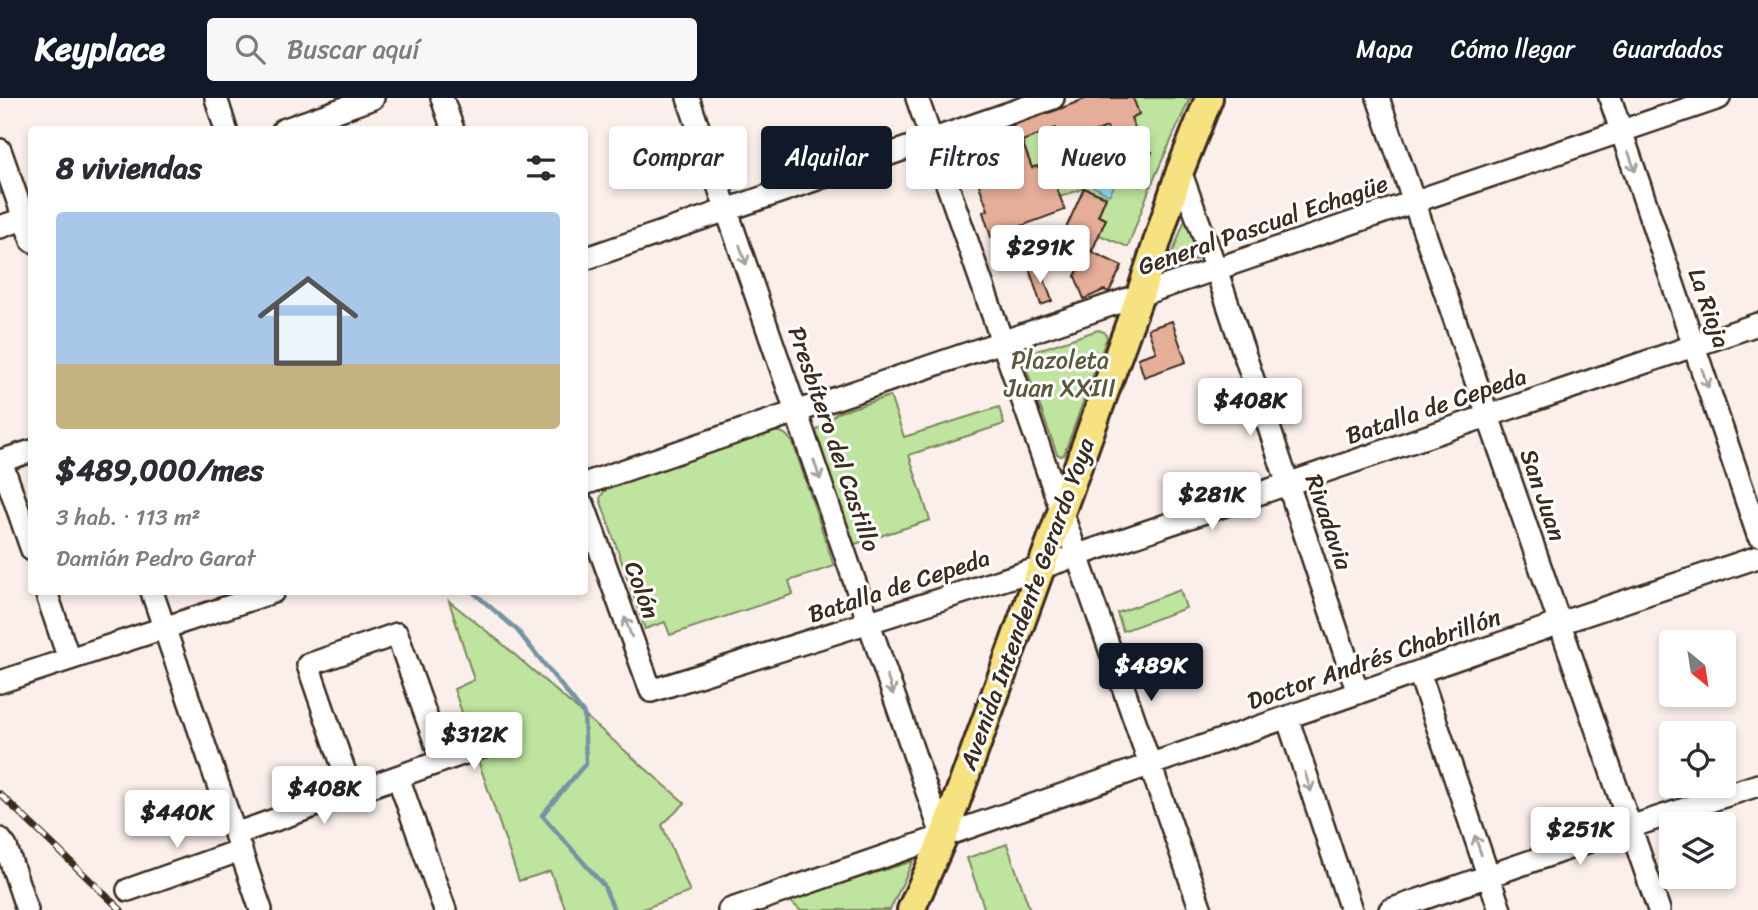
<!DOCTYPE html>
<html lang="es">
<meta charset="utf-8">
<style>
:root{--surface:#fff;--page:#f7f7f7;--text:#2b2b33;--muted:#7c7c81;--line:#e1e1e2;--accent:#111827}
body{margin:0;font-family:Sriracha,sans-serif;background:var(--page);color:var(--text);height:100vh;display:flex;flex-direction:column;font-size:26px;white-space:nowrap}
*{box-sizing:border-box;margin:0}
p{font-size:23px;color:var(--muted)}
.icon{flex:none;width:38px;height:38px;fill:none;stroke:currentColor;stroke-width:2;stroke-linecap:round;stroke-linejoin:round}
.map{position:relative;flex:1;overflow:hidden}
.panel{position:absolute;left:28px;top:28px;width:560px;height:469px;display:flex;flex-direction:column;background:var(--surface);border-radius:7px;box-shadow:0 4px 10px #0003}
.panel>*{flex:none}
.hud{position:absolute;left:609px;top:28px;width:665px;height:63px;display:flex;gap:14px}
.needle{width:46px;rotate:150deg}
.controls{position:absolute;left:1659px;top:532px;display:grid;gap:14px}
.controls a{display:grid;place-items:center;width:77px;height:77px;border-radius:7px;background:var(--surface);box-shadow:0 4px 10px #0003;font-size:35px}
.price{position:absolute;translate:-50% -60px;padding:0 16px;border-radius:7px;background:#fff;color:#222;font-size:23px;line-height:46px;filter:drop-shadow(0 2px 4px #0008)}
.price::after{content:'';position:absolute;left:50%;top:42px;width:21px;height:16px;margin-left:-10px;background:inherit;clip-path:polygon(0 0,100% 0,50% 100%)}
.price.on{background:var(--accent);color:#fff}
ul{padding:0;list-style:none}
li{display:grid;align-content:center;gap:14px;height:371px;padding:0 28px}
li+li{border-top:2px solid var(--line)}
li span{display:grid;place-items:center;height:217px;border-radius:7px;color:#555}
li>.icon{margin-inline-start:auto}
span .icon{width:126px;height:126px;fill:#fffc;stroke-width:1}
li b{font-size:30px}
h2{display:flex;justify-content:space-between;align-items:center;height:84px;padding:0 28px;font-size:30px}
.tag{padding:0 24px;border-radius:7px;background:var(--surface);box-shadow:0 4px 10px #0003;font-size:24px;line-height:63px}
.tag.on{background:var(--accent);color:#fff}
header{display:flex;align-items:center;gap:42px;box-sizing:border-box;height:98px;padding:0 35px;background:var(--accent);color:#fff}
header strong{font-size:33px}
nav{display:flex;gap:38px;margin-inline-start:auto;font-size:24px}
.search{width:490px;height:63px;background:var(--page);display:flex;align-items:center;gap:18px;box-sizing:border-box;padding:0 24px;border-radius:7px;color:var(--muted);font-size:26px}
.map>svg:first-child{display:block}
</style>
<header>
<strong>Keyplace</strong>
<div class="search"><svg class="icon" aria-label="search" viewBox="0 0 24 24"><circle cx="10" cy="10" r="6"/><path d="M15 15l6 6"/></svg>Buscar aquí</div>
<nav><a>Mapa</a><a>Cómo llegar</a><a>Guardados</a></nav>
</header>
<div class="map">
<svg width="1758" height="812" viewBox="0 0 1758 812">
<rect width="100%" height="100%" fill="#faefeb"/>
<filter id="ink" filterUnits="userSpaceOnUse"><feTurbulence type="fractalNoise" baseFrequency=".0143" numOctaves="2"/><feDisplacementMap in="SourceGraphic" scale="14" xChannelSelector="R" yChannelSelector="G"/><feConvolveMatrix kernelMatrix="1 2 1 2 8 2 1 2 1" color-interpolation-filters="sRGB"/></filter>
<g filter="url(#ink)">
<path fill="#bee49f" stroke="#7c875e" stroke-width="2" fill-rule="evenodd" d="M1133,0H1190L1149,92L1128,149L1099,137L1106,121L1098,118L1106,99L1084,90L1060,99L1047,64L1034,70L1043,92L1011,57L1031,67L1022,43L1056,30L1063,46L1107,29L1112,39L1134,30L1131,20L1139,16ZM1133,47L1152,54L1139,88L1120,81Z
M978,38L985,56L970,62L966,50L969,43Z
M1186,119L1199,156L1197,161L1170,170L1168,167Z
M1098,232L1104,234L1107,239L1064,356L1061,358L1057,356L1023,261L1029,255Z
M890,298L904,339L999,309L1004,326L909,357L930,422L852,447L816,333L837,315Z
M766,334C780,333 784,332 793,345L834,468L789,483L793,496L670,537L665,524L645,531L600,401C603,391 611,389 620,385Z
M1180,492L1186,510L1123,533L1117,515Z
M449,503L499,543L685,705L662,727L690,794L640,812H566L550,773L519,783L454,591L474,582Z
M1007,746L1030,812H985L967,760Z
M913,763L890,812H800L789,802Z"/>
<path fill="#9adafc" stroke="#7494a3" stroke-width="2" d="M1081,43L1090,65L1081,69L1073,47Z
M1092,72L1116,85L1109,97L1086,84Z"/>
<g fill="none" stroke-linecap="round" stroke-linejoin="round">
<path stroke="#7494a3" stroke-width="4.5" d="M0,94L2,95
M473,494L517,532L584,616L586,665L542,717L604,788L614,812"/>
</g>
<path fill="#e4ae99" stroke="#3b2a1e" stroke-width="2" d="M1087,0H1133L1139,16L1131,20L1135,30L1111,39L1107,29L1063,46L1056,30L1022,43L1032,70L1036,68L1051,75L1065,112L991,139L983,114L988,112L970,62L985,56L978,39L1057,12Z
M1133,46L1152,54L1139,88L1120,81Z
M1084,90L1106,99L1098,118L1106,121L1092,153L1062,139Z
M1088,152L1122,168L1109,194L1104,192L1084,201L1075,178Z
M1039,166L1052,203L1041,207L1029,170Z
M1172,223L1186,264L1144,279L1138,260L1156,254L1148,231Z"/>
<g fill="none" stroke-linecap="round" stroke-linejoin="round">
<defs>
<path id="minor" d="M216,0L226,32
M442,0L453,32
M688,0L943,740
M917,0L1201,812
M1378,0L1659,812
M1610,0L1758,437
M283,32L373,0
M0,52L32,143
M1180,73L1216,171L1358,595
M0,129L32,118
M584,161L1053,0
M0,363L32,353
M1,363L32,452
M584,386L1719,0
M584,408L651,593L1040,470L1758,226
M46,494L69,561
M152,494L261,812
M1419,574L1500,812
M0,584L273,494
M1287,619L1351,812
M398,679L445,812
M352,695L308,567L397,536L442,663
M235,736L493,645
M0,741L6,749L27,812
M128,792L241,752
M729,812L1560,525L1758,459
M1390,812L1630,729L1758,687"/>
<path id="major" d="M911,812L943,740L1140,197L1180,73L1209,0"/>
</defs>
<use href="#minor" stroke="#3b2a1e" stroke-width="26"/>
<use href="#major" stroke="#3b2a1e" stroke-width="32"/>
<use href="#minor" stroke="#fff" stroke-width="21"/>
<use href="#major" stroke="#f7e281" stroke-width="26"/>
<defs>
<path id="rail" d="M0,696L121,812"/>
</defs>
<use href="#rail" stroke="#3b2a1e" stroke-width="7"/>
<use href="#rail" stroke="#fff" stroke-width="4.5" stroke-dasharray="13" stroke-linecap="butt"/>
</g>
<defs><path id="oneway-shaft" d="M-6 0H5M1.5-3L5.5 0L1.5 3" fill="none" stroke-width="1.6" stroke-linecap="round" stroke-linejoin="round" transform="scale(1.75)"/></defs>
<g stroke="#a79f9a">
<use href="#oneway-shaft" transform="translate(1632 64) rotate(71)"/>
<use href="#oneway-shaft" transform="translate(743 157) rotate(71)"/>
<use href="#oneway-shaft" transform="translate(1705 280) rotate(71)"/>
<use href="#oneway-shaft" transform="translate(817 372) rotate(71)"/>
<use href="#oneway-shaft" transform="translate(628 529) rotate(-110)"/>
<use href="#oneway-shaft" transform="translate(890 587) rotate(71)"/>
<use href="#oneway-shaft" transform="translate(1308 684) rotate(72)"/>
<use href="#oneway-shaft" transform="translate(1478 747) rotate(-109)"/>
</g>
</g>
<g text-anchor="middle" stroke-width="6" stroke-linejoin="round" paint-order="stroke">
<g font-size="24" fill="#3b2a1e" stroke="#fff">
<text transform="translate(1263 127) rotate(-19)" y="8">General Pascual Echagüe</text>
<text transform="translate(1709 210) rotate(71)" y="8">La Rioja</text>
<text transform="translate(1436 308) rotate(-19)" y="8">Batalla de Cepeda</text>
<text transform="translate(834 341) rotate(71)" y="8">Presbítero del Castillo</text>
<text transform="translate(1543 397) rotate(71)" y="8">San Juan</text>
<text transform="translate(1329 424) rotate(71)" y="8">Rivadavia</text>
<text transform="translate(899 488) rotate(-18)" y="8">Batalla de Cepeda</text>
<text transform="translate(642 492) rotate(70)" y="8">Colón</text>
<text transform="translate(1027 506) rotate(-70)" y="8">Avenida Intendente Gerardo Yoya</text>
<text transform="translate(1374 561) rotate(-19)" y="8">Doctor Andrés Chabrillón</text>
</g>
<g font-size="24" fill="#5c583e" stroke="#fff">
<text x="1060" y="270">Plazoleta<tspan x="1060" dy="28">Juan XXIII</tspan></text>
</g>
</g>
</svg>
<div class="controls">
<a><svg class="needle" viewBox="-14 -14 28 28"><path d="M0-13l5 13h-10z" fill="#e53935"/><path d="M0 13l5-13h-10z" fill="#7c7c81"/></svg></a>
<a><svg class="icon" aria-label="locate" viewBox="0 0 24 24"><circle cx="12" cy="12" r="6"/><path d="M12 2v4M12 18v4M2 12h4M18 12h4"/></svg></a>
<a><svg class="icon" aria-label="layers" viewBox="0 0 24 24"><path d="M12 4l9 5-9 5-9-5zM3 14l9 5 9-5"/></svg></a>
</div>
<b class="price" style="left:1040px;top:187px">$291K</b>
<b class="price" style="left:1250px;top:340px">$408K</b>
<b class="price" style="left:1212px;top:434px">$281K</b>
<b class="price on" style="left:1151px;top:605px">$489K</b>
<b class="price" style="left:474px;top:674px">$312K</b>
<b class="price" style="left:324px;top:728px">$408K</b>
<b class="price" style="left:177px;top:752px">$440K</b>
<b class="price" style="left:1580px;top:769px">$251K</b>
<div class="hud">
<a class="tag">Comprar</a>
<a class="tag on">Alquilar</a>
<a class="tag">Filtros</a>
<a class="tag">Nuevo</a>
</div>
<section class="panel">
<h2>8 viviendas<svg class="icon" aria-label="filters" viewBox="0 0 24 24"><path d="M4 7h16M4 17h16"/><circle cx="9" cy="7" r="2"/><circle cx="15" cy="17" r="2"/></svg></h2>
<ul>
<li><span style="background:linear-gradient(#a9c7e8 70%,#c2b280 0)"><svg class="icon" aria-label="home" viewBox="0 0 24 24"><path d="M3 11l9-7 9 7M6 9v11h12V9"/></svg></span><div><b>$489,000/mes</b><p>3 hab. · 113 m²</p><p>Damián Pedro Garat</p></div></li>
</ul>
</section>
</div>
